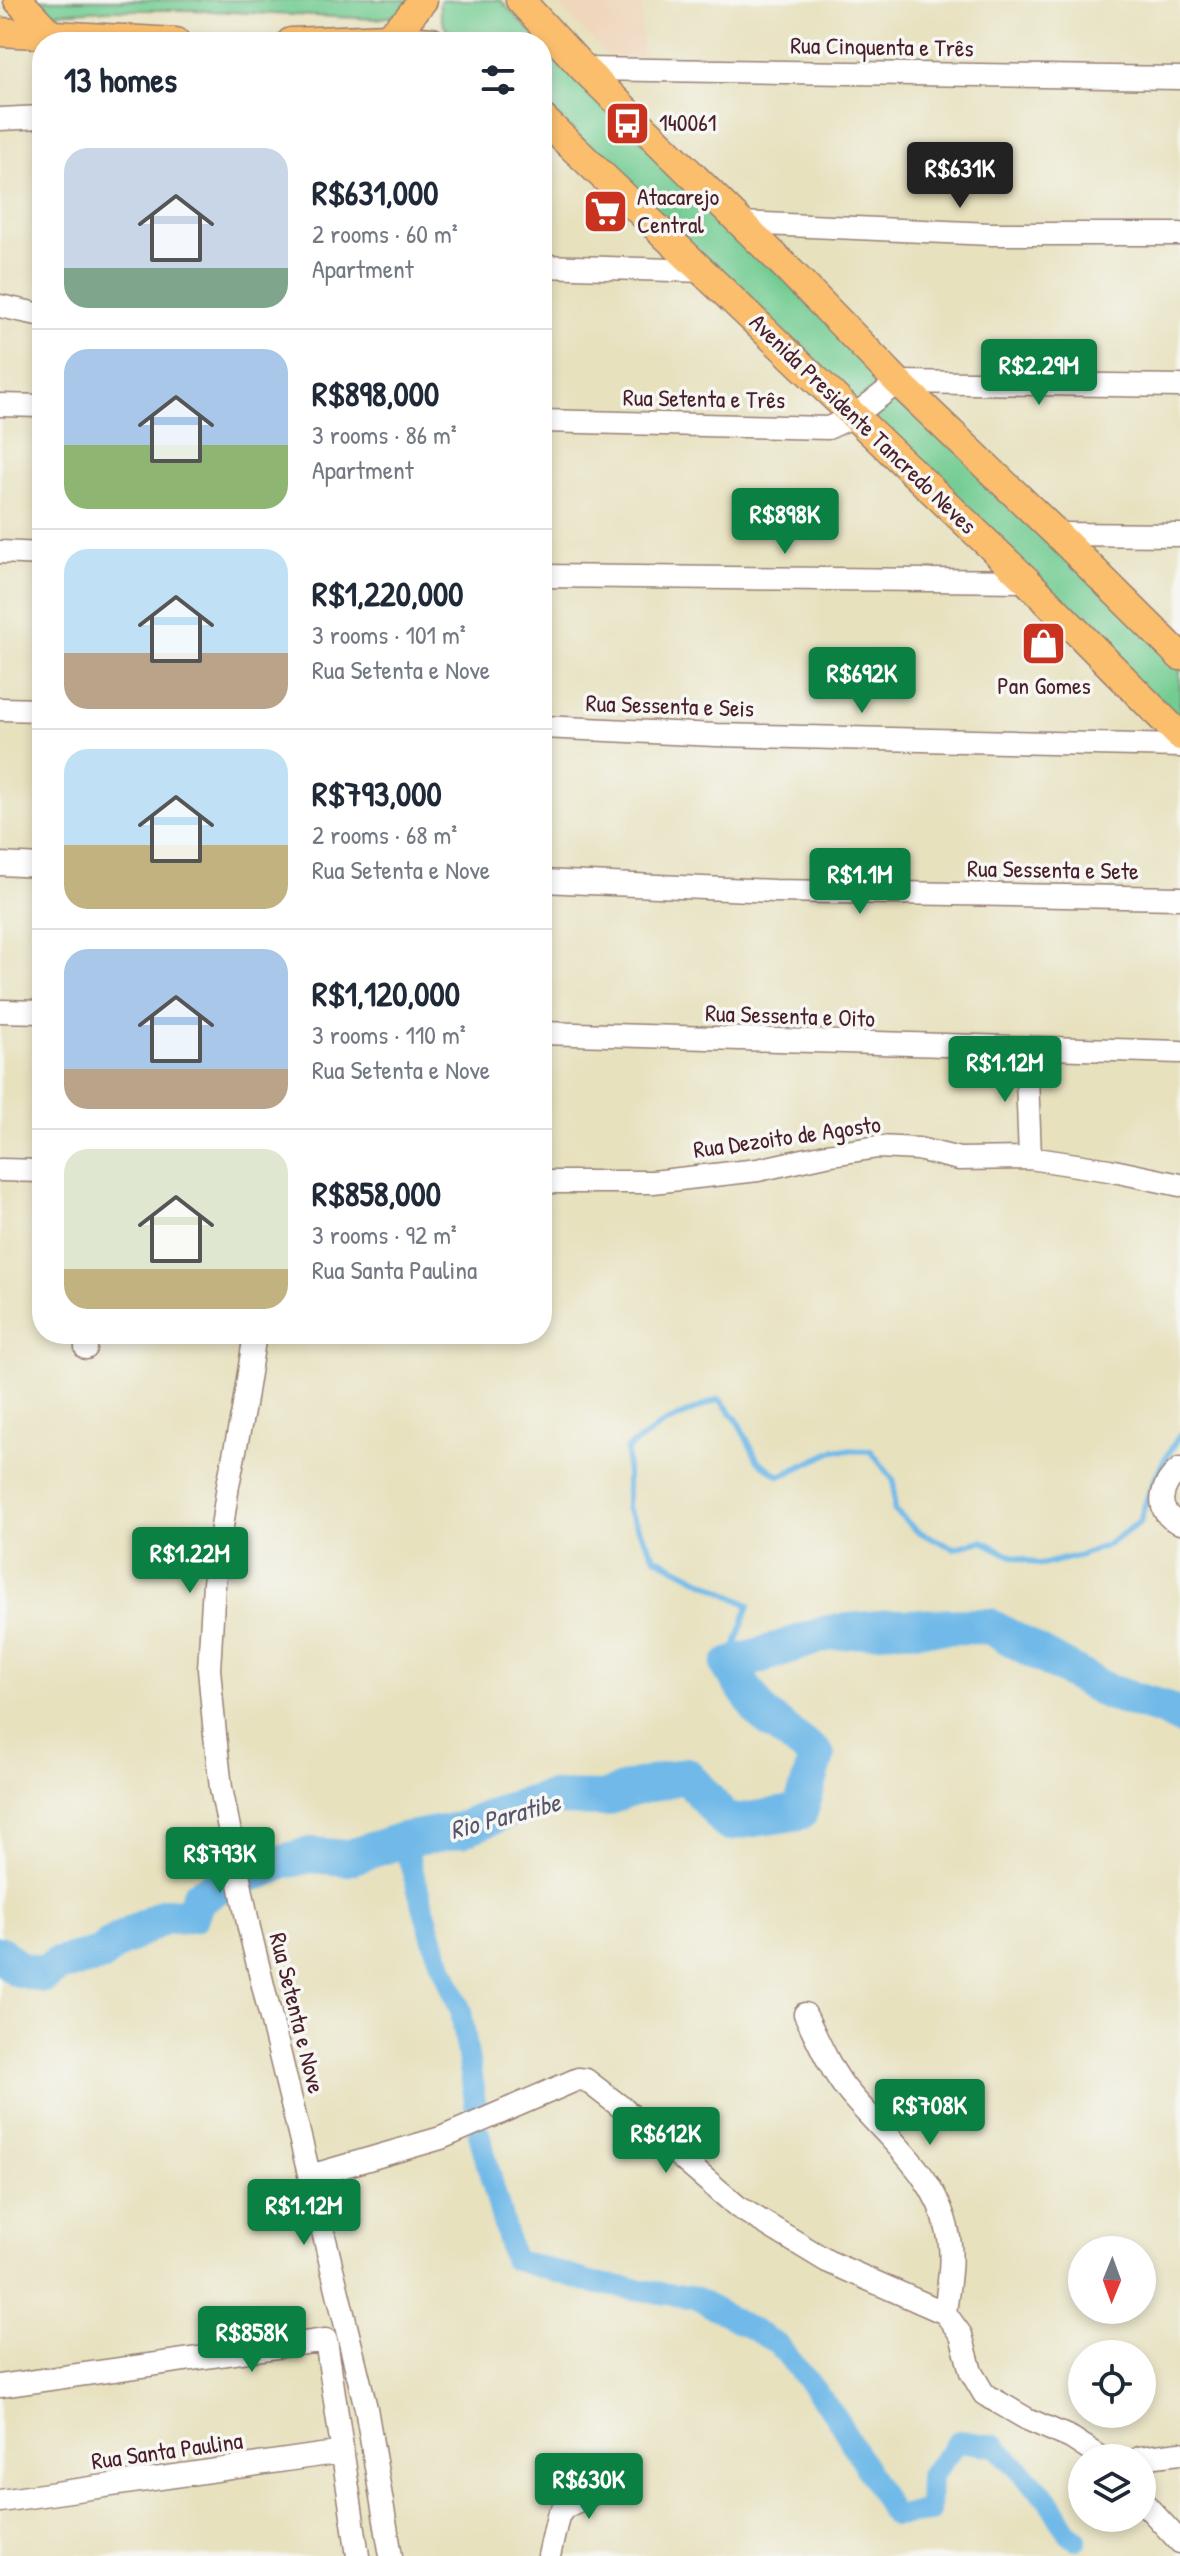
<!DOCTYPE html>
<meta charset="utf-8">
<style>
:root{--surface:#fff;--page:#f2f2f3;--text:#1f2937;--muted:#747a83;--line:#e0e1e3;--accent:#0b8043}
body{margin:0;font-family:"Patrick Hand",sans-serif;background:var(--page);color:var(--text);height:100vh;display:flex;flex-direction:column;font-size:30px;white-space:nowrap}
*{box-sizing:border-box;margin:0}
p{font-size:26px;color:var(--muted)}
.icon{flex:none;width:44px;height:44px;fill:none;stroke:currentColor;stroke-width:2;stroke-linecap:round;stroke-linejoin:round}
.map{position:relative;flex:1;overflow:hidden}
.panel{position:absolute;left:32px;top:32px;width:520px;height:1312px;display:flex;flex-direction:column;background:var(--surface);border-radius:32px;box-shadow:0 4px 12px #0003}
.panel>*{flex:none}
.needle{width:52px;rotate:181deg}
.controls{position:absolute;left:1068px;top:2236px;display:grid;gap:16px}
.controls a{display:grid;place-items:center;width:88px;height:88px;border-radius:50%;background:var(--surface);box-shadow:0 4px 12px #0003;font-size:40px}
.price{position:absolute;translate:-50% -68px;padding:0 18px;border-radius:8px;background:var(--accent);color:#fff;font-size:26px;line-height:52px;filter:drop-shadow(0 2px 4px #0008)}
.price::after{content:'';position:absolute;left:50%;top:48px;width:24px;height:18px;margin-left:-12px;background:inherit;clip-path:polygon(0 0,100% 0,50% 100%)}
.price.selected{background:#222;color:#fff}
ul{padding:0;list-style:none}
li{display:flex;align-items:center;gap:24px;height:200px;padding:0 32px}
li+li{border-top:2px solid var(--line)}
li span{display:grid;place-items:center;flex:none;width:224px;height:160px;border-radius:24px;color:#555}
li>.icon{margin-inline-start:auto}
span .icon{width:96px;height:96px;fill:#fffc;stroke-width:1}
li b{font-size:34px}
h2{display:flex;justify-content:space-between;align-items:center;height:96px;padding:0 32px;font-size:34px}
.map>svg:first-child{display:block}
</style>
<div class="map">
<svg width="1180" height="2556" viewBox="0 0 1180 2556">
<rect width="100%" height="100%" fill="#f6f6f2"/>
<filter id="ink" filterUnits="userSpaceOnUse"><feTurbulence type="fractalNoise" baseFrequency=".0125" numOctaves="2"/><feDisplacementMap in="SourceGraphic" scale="16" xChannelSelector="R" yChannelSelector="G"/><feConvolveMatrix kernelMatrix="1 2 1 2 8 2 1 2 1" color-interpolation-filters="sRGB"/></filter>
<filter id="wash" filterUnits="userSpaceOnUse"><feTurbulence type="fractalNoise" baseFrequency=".006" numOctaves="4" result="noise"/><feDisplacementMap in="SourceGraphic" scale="32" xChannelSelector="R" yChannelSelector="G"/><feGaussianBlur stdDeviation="1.8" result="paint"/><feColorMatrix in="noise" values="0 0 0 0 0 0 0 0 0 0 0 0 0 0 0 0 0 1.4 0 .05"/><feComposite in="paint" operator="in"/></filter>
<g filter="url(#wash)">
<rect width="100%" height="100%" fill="#e7e1be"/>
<path fill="#efd6bc" d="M555,0H642V57L610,58Z"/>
<path fill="#73cc92" stroke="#5e765e" stroke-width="2" d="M31,0H421L402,14L377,19L192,10H108L52,13Z
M440,0H500L541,42H463C445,33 438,19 440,0Z
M542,43L1180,666V725L542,100Z"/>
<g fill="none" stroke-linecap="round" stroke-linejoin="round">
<path stroke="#6fb9e8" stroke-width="6" d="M729,1666L749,1605L655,1557L627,1508V1449L663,1424L719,1399L736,1418L758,1461L780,1476L836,1450L871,1451L894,1481V1510L917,1531L954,1548L982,1541L1012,1556L1041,1565L1081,1555L1107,1545L1140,1522C1148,1489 1161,1463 1180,1435"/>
<path stroke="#6fb9e8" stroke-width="22" d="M403,1840L436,1949L461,2011L477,2114
M479,2134L513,2259L594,2283L695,2298L778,2344L835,2415L894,2516L929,2512L930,2476L959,2441L996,2446L1048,2499L1069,2534L1076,2539"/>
<path stroke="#6fb9e8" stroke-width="36" d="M0,1954L18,1969L44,1975L57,1965L100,1955L113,1944L165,1916L191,1915L199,1897L233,1878L261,1871L282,1862L310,1855L347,1858L403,1840L460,1830L509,1810L551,1798L603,1799L631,1789L686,1775L728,1823L800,1812L817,1756L762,1714L729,1666L828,1633L891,1627L989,1626L1108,1692L1162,1708L1180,1717"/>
</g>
</g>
<g filter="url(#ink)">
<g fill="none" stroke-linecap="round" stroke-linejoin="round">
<defs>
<path id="minor" d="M584,69L1180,78
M0,119L42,117
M740,223L991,234H1180
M542,266L704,271
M0,306L42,315
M0,405L42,406
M542,421L828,428L854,416L898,382L1180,386
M1057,534L1180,535
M0,552L42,554
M542,576L1027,581
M0,709L42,710
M542,727L716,735L1180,746
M0,864L42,866
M542,881L774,891L1180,898
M0,1011L42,1012
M542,1033L1180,1052
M1026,1049L1030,1158
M0,1170L42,1171
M542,1182H653L758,1170L826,1155L878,1147L918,1149L959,1159L1030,1158L1109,1170L1180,1185
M255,1334L243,1411L228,1485L214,1583L209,1669L215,1735L221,1788L249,1928L366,2408L391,2556
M86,1348V1334
M1180,1469C1161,1483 1152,1513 1180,1523
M805,2014C818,2040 831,2072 850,2094C886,2137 937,2175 948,2233C954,2258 948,2287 945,2313
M310,2176L441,2138L578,2079L586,2080L625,2110L738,2207L827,2261L945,2313L961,2335L971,2372L984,2394L1027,2419L1071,2438L1102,2458
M0,2386L326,2340L358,2556
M1139,2458L1180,2453
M0,2501L342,2452
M1142,2501L1180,2542
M549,2556L558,2516L565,2507L619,2481"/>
<path id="major" d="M18,0L52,36
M520,0L584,69L787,268L898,382L1057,534L1180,656
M0,32L176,42
M387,38L406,21L423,0
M291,42L387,38L432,42
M542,118L1027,581L1180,736"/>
</defs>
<use href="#minor" stroke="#988074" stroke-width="25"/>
<use href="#major" stroke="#988074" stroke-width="31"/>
<use href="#minor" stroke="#fff" stroke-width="22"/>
<use href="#major" stroke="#fabe6d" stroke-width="28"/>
</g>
</g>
<defs>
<symbol id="bus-square" viewBox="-11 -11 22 22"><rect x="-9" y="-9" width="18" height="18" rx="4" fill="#c8321e" stroke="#f6f6f2"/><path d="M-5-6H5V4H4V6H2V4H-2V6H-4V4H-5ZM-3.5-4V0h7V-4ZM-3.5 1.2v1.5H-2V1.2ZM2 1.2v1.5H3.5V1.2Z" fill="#fff"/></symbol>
<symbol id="supermarket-square" viewBox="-11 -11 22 22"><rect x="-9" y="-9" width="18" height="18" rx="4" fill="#c8321e" stroke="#f6f6f2"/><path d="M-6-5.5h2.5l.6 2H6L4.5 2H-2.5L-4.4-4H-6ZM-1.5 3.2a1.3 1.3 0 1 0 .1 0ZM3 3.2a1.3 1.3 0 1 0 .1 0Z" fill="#fff"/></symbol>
<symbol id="shop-square" viewBox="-11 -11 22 22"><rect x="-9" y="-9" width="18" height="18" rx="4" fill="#c8321e" stroke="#f6f6f2"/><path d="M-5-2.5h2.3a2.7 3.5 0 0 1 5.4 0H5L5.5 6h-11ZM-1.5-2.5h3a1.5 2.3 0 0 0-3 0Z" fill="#fff"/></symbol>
</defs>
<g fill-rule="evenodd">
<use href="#bus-square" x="602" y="98" width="51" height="51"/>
<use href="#supermarket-square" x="580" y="186" width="51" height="51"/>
<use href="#shop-square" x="1018" y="618" width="51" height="51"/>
</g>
<g text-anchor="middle" stroke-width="7" stroke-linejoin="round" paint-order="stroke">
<g font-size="24" fill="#4a1f2b" stroke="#f6f6f2">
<text transform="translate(882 47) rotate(1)" y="8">Rua Cinquenta e Três</text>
<text transform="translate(704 399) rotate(1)" y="8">Rua Setenta e Três</text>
<text transform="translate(863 424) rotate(44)" y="8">Avenida Presidente Tancredo Neves</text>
<text transform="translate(670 706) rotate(2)" y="8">Rua Sessenta e Seis</text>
<text transform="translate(1053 870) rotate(1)" y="8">Rua Sessenta e Sete</text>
<text transform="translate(790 1016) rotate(2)" y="8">Rua Sessenta e Oito</text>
<text transform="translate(787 1137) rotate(-8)" y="8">Rua Dezoito de Agosto</text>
<text transform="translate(297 2013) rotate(76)" y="8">Rua Setenta e Nove</text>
<text transform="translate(167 2451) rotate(-8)" y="8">Rua Santa Paulina</text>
</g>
<g font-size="24" fill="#4a1f2b" stroke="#f6f6f2" text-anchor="start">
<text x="659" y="131">140061</text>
<text x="637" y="205">Atacarejo<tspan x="637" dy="28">Central</tspan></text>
<text x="1044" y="694" text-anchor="middle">Pan Gomes</text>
</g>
<g font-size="26" font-style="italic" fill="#57556d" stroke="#f6f6f2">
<text transform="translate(505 1816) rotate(-15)" y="9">Rio Paratibe</text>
</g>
</g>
</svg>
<div class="controls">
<a><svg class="needle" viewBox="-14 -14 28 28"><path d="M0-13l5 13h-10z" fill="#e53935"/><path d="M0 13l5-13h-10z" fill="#747a83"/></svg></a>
<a><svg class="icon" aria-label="locate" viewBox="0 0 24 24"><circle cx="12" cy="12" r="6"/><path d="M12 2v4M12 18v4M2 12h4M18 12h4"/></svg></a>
<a><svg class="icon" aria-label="layers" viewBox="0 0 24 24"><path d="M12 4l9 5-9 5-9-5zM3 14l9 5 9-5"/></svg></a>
</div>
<b class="price selected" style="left:960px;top:210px">R$631K</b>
<b class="price" style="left:1039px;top:407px">R$2.29M</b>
<b class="price" style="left:785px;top:556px">R$898K</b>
<b class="price" style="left:862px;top:715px">R$692K</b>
<b class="price" style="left:860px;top:916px">R$1.1M</b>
<b class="price" style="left:1005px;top:1104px">R$1.12M</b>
<b class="price" style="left:190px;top:1595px">R$1.22M</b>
<b class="price" style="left:220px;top:1895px">R$793K</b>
<b class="price" style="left:930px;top:2147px">R$708K</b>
<b class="price" style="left:666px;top:2175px">R$612K</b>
<b class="price" style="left:304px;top:2247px">R$1.12M</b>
<b class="price" style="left:252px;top:2374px">R$858K</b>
<b class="price" style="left:589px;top:2521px">R$630K</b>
<section class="panel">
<h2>13 homes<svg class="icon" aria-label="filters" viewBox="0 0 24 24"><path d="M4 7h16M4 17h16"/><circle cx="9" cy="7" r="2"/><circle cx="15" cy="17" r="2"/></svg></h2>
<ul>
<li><span style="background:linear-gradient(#c9d6e8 75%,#7fa58c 0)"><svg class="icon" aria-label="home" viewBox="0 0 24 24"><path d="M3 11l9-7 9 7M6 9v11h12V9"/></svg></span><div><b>R$631,000</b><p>2 rooms · 60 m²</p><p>Apartment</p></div></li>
<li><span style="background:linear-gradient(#a9c7e8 60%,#8fb573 0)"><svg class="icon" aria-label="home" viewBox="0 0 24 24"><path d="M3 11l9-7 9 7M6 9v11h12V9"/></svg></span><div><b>R$898,000</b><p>3 rooms · 86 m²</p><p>Apartment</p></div></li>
<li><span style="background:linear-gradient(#bfe0f5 65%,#b9a48a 0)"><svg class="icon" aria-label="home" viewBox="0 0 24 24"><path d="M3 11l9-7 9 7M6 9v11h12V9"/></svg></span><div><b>R$1,220,000</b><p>3 rooms · 101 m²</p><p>Rua Setenta e Nove</p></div></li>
<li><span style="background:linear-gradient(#bfe0f5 60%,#c2b280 0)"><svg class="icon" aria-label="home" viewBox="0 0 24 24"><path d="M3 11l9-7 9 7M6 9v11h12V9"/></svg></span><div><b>R$793,000</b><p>2 rooms · 68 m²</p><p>Rua Setenta e Nove</p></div></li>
<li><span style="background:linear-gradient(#a9c7e8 75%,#b9a48a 0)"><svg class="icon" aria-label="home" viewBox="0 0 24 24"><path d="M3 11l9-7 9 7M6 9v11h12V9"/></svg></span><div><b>R$1,120,000</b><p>3 rooms · 110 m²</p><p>Rua Setenta e Nove</p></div></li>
<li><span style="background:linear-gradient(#dfe7d0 75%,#c2b280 0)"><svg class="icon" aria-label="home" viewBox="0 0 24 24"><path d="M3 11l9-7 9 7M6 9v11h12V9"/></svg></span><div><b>R$858,000</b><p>3 rooms · 92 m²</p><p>Rua Santa Paulina</p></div></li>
</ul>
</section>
</div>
